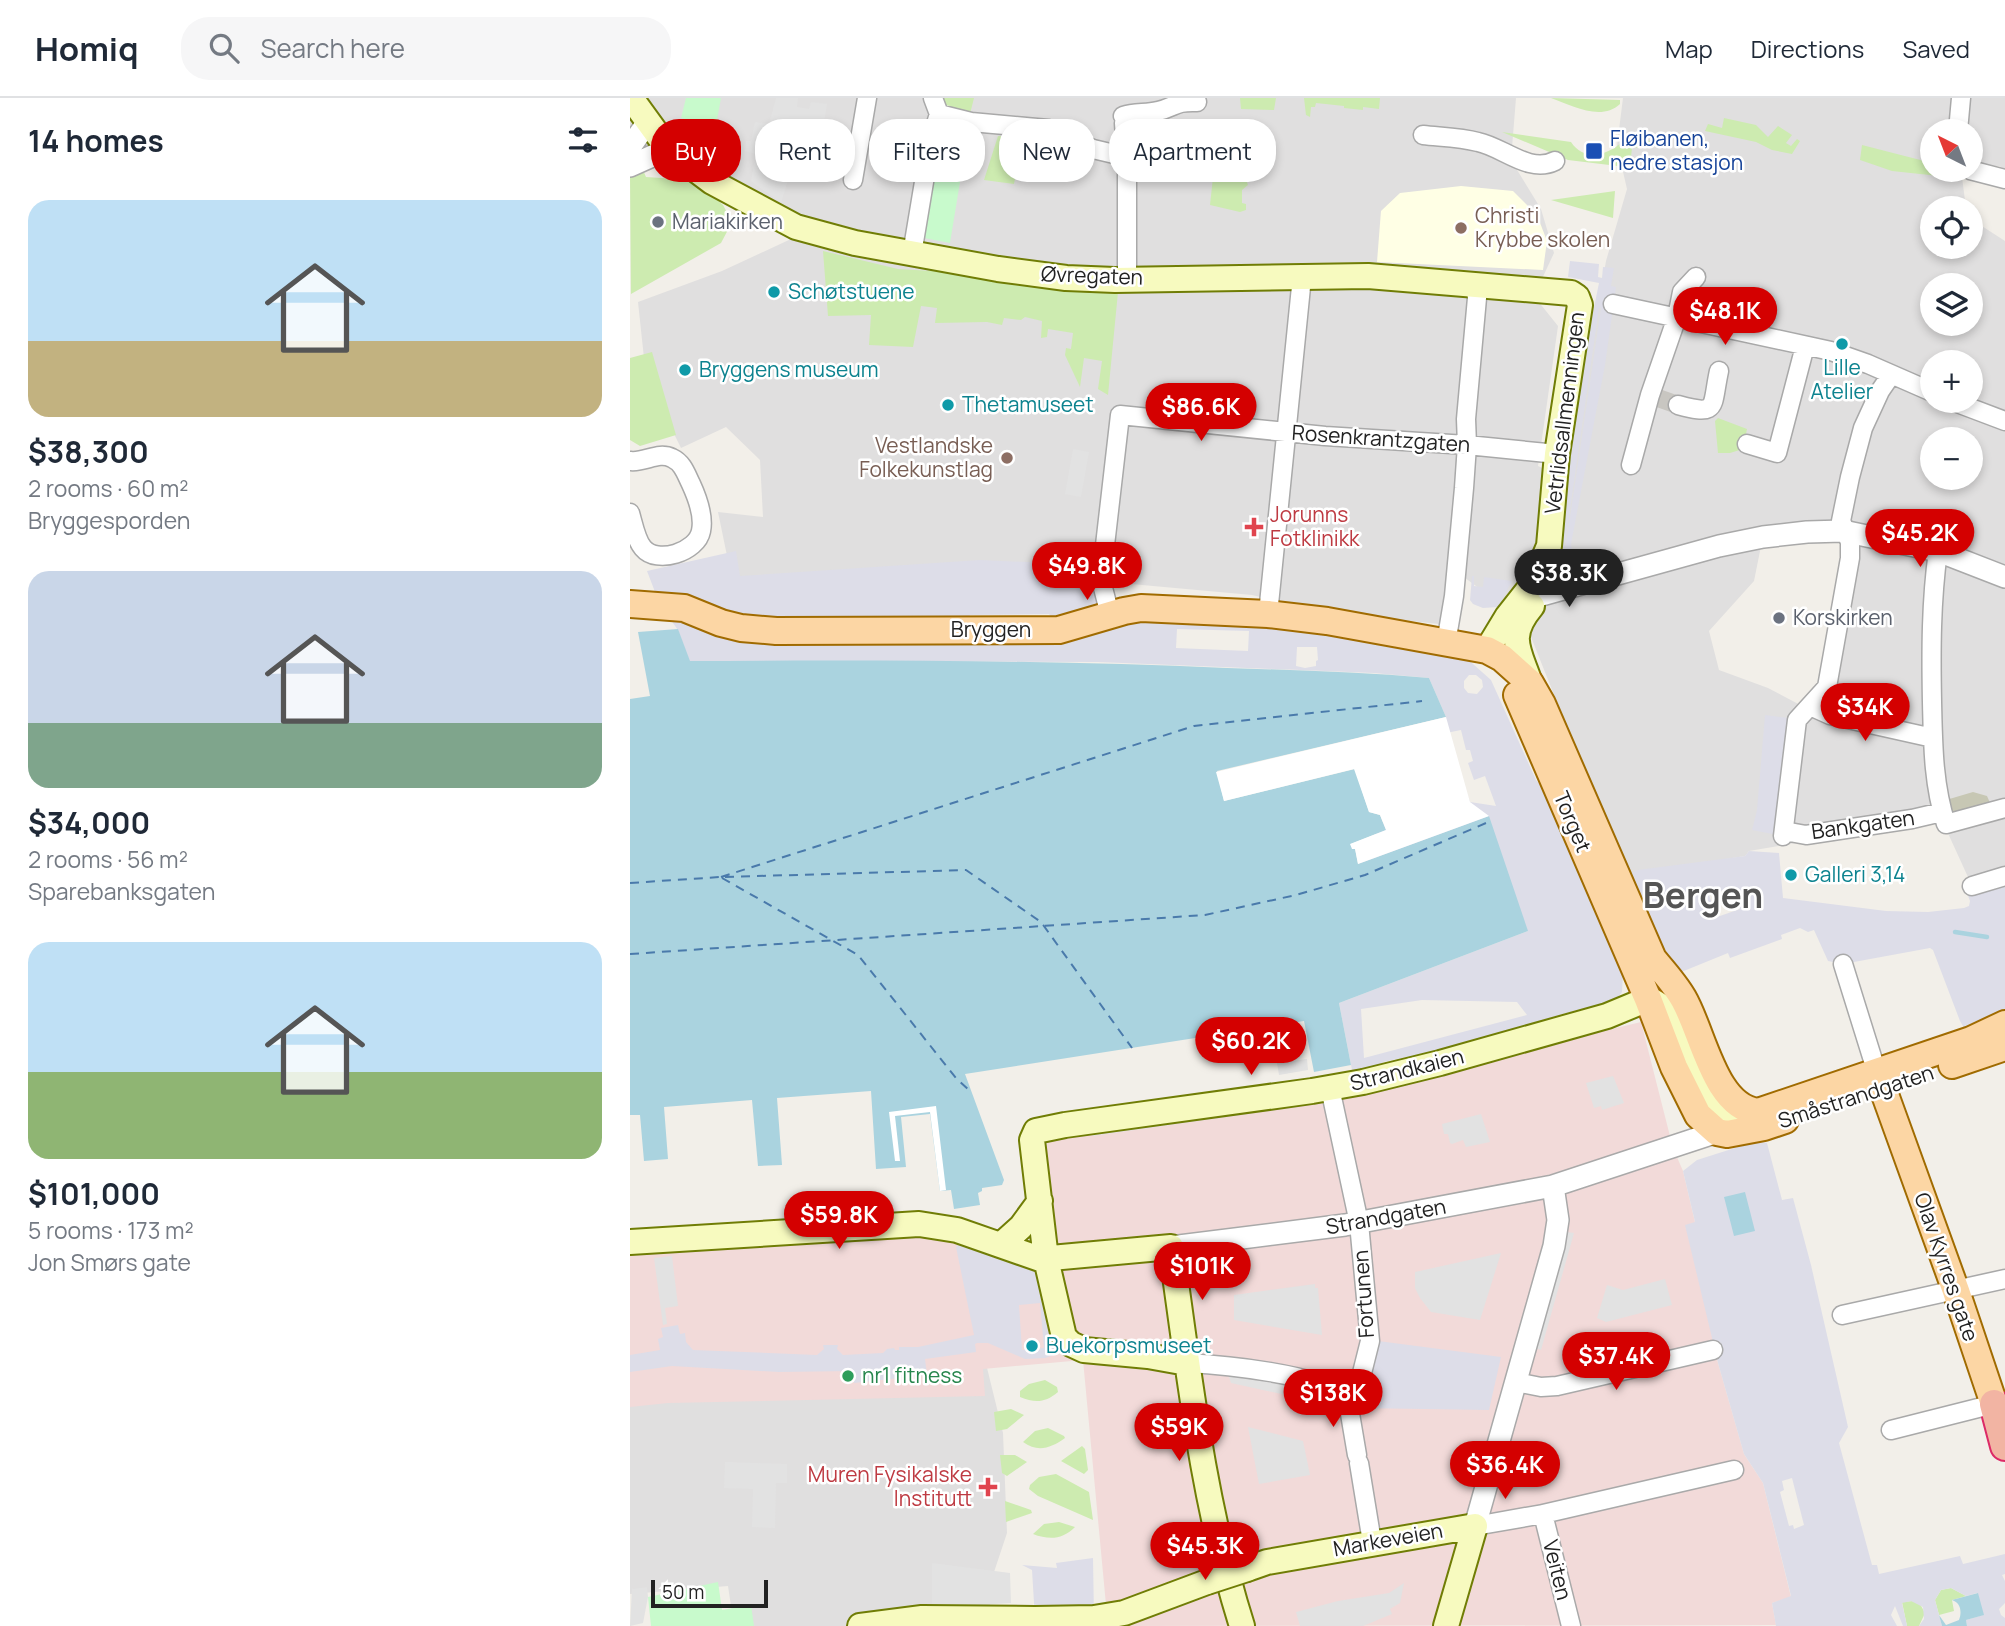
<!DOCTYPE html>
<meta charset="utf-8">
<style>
:root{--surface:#fff;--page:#f6f6f7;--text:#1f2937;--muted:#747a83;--line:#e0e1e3;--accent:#d40000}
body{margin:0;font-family:Manrope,sans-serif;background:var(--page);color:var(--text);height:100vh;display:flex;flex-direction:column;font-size:26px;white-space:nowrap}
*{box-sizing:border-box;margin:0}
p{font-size:23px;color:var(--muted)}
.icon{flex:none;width:38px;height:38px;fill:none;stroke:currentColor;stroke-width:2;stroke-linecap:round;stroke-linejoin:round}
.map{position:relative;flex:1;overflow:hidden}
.details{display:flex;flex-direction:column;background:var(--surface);width:630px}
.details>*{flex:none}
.hud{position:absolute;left:21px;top:21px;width:665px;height:63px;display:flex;gap:14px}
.needle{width:46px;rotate:318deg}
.buttons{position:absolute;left:1290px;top:21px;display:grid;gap:14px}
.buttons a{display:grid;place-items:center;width:63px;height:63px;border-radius:50%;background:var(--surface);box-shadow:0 4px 10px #0003;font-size:35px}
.scale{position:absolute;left:21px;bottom:18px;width:117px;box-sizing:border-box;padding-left:7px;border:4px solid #222;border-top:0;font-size:19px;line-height:24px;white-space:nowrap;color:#222;-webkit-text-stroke:5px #fff;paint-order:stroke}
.price{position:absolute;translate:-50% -60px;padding:0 16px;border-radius:24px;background:var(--accent);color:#fff;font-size:23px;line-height:46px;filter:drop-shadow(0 2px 4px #0008)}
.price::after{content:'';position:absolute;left:50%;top:42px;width:21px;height:16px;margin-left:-10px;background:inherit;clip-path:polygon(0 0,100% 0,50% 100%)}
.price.current{background:#222;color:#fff}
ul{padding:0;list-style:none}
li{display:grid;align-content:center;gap:14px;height:371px;padding:0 28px}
li span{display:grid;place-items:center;height:217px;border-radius:21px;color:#555}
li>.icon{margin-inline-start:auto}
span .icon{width:126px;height:126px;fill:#fffc;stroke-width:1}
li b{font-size:30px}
h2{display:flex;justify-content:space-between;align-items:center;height:84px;padding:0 28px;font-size:30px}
.tag{padding:0 24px;border-radius:28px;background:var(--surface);box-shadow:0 4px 10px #0003;font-size:24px;line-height:63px}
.tag.current{background:var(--accent);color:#fff}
header{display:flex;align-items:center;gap:42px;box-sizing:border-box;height:98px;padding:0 35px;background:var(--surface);border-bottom:2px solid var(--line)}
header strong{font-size:33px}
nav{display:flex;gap:38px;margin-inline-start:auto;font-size:24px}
.search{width:490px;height:63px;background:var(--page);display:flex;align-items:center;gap:18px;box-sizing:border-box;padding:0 24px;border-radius:28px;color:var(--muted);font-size:26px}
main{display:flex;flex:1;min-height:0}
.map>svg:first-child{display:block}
</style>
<header>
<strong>Homiq</strong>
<div class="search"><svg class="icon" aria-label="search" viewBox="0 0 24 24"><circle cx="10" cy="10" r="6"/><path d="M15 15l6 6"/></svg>Search here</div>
<nav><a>Map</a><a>Directions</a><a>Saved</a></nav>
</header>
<main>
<section class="details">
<h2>14 homes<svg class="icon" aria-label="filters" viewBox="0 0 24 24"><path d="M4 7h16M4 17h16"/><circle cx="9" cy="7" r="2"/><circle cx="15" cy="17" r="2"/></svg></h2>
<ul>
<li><span style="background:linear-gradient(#bfe0f5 65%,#c2b280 0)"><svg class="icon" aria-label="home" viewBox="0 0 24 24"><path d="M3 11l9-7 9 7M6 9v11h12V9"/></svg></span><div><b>$38,300</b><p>2 rooms · 60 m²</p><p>Bryggesporden</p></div></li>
<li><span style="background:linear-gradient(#c9d6e8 70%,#7fa58c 0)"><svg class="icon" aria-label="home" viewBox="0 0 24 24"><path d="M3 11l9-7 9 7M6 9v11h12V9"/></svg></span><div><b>$34,000</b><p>2 rooms · 56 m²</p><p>Sparebanksgaten</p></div></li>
<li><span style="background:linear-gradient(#bfe0f5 60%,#8fb573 0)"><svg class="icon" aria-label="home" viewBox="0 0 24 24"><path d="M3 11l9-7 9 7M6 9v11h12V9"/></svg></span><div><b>$101,000</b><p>5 rooms · 173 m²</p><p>Jon Smørs gate</p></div></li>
</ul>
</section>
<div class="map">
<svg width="1375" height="1528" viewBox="0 0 1375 1528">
<rect width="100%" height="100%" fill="#f2efe9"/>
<path fill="#e0dfdf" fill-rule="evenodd" d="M0,0H886L881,62L911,111L924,155L904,198L928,228L908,368L939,382L976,163L997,91L987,48L993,0H1375V71L1369,68L1341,67L1340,33H1302V72H1331L1336,110H1302V149H1340L1341,121L1375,143V780L1343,790L1311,720L1119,753L1115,758L996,777L895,524L831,477L827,528L691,513L622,497L479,484L102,482L88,414L133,419L130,362L96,329L51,350L16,279L8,204L92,173L161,141L165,129L34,38L0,43ZM1302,187H1340V226H1302ZM1302,264H1340V303H1302ZM1302,341H1340V380H1302ZM1223,444L1191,618L1138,590L1089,572L1079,533L1124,483L1131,448Z
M346,1225L373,1335L377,1435L362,1480L359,1517L367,1528H104L98,1488L0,1496V1257Z"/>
<path fill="#f2dad9" d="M1011,924L1043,1050L1053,1073L1090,1231L1081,1233L1088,1265L1114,1356L1133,1385L1161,1499L1142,1505L1146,1527L478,1528L453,1262L353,1271L355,1298L38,1305L0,1309V1147L284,1131L416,1156L415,1050L419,1042L432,1035L737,990Z"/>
<path fill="#ffffe5" d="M831,88L883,93L907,117L917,143L913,172L747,164L751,113L770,95Z"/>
<path fill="#c7c7b4" d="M1343,694L1357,698L1361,707L1321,719L1316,702Z"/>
<path fill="#cdebb0" d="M313,0H344L340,16L314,6Z
M610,0H646L644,12L611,11Z
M674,0H750L749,11L733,9V12L714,10V8L686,5L685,9H681L680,19L676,17Z
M921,0L990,2V6C971,24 941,7 921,0Z
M1094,20L1126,27L1138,39L1148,28L1162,37L1156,45L1161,48L1167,41L1170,43L1162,56L1142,52L1126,44L1075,33L1078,26L1092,30Z
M872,34L941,44C955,65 979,57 994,42L1026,43L1028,45H1015L1013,49L1002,50L1000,68L996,69L938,62Z
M368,38H393L384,86L354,82Z
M1232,47L1302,65V72H1310L1309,78L1262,73L1230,62Z
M611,57L612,83L617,84L618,87L612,92V105L616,106V112L610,114L580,107L583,79L578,78V63Z
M13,72L16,79L62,82L78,93L93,107L99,118L100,128L91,145L1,196L0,78Z
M985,93L983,120L921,102Z
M193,153L268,171L337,175L488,194L478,297L468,291L472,263L454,260L450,289L435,257L436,250L441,251L443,235L418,231L417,239L411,240L412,223L395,219L391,222L374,220L372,227L357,224L305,225L307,210L291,208L283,249L239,247L241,217L198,218Z
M22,254L46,337L10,348L0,342V260Z
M1088,320L1117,331L1113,351L1100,355H1088L1085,323Z
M415,1282L427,1289L428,1294C415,1305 405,1305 390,1299V1293L399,1286Z
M381,1311L394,1317L377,1331L366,1333L364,1314Z
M418,1330L434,1338L435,1340C421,1350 408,1355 393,1344L405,1333Z
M452,1348L455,1351L458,1372L454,1376L431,1363Z
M370,1357H385L397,1364L377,1378L372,1375Z
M426,1376L459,1394L463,1422L408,1398L399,1391L400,1387L409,1379Z
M375,1403L401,1412L402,1415L376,1424Z
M429,1424L445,1429C432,1442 419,1442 403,1436L414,1426Z
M1321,1490L1336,1498L1322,1502L1324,1513L1309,1517L1305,1502L1311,1492Z
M1283,1503L1290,1506L1295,1515L1289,1528H1277L1272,1504Z"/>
<path fill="#c8facc" d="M56,0H91L86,28L51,20Z
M311,22L339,29L320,145L289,139Z
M88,1484L92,1512L121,1507L124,1528H21L18,1499Z"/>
<path fill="#e2e2e2" d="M146,0H168L167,9L179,11L181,4L197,6L191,42L186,41L185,46L170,43L151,105L121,83L126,56L115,53L116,43H121L125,24L139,26Z
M443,351L459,354L451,399L435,396Z
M677,961L678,972L649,977L647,965Z
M983,978L994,1005L972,1012L971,1008L964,1010L956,985Z
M674,1003L667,1009L463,1038L458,1033Z
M851,1016L860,1044L836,1049L833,1042L822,1046L820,1045L818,1036H814L812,1026Z
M937,1134L944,1135L911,1252L905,1250Z
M871,1155L850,1222L801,1214L790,1200L785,1190V1174Z
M42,1158L48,1208L35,1210L37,1226L33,1227L24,1160Z
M1035,1181L1042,1207L976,1224L967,1220L977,1187L993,1192Z
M685,1186V1190H688L692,1237L604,1222V1197Z
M598,1276L695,1294L688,1304L601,1285Z
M618,1329L673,1343L680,1377L629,1386Z
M95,1364L157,1366V1385H146L145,1430L122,1429L123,1391L94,1390Z
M302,1465L380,1475L381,1505L302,1510Z
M774,1485L770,1505L760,1511L762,1516L733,1528H670L666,1514L708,1503L759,1495Z
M17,1489L18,1499L13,1525L0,1528L2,1491Z"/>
<path fill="#dddde8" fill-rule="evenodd" d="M940,163L969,166L968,179L972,180L973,169L984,170L981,188L986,189L975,267L941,446L945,478L922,485L957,244L969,185L938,179ZM969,210H971L933,466L932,467Z
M106,453L110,478L350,462L465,467L480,515L591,514L834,558L861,582L906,682L929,706L993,875L992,894L985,903L959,915L951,911L857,938L847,947L804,959L795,955L753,964L748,971L723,977L709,905L898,833L728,766L816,619L799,580L744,575L468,564L59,563L48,532L30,507L17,473ZM419,516L427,525H334L340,517ZM547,531L619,533L618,553L546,550ZM667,549H687L688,562L686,563V568L675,570L666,568ZM839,577H846L852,582L853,589L847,596L838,595L834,590V583ZM831,632L836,652H840L843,663L838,665L844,682L855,678L866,708L840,704L816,635ZM792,902L887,904L897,917L734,960L731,911Z
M842,478H844V488L853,489L854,479L882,483L868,509L853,510L843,506L840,502Z
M1135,617L1159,620L1153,738L1122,732L1127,712Z
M1119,753L1149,755L1153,800L1256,813L1298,814L1334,810L1339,808L1340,803L1335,790L1375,774V926L1341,942L1330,923L1303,852L1300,850L1213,866L1198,863L1184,832L1178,834L1170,830L1151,837L1152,841L1100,860L1098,855L1039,879L988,781L1008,772L1115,758ZM1102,789L1110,811L1087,819L1079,797Z
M1127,1043L1137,1045L1152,1102L1163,1100L1181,1167L1218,1329L1209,1345L1242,1467H1247L1249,1476L1330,1458L1333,1466L1375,1456V1476L1372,1477L1375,1483V1505L1369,1511L1371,1517L1375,1520V1528H1337L1336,1522L1353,1517L1347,1495L1336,1498L1321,1490L1311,1492L1305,1502L1312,1528H1289L1294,1521L1293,1509L1281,1503L1272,1505L1277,1528H1273L1265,1508L1261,1517L1267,1528H1146L1142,1505L1161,1498L1133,1385L1114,1356L1088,1265L1055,1127L1065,1124L1053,1073L1067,1062ZM1162,1380L1174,1427L1164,1431L1163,1427L1159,1428L1150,1394L1154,1392L1152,1383Z
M341,1136L410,1161L441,1246L427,1256L415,1260L395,1261L358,1245H347L345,1246L346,1254L295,1261L297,1277L224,1285L223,1273L149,1274L42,1268L0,1274V1257L30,1252L28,1241L33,1239L31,1230L48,1227L50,1236L55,1235L56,1244L63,1252L187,1257L194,1251L193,1247H208L207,1251L213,1257L253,1255L257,1251L264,1250L265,1252H269V1249H288L344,1237L326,1149ZM410,1205L414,1250L392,1252L389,1207Z
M748,1243L871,1259L859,1312L727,1310L728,1296Z
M463,1460L464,1520L405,1521L402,1472L392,1467L427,1470L426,1465Z"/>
<path fill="#aad3df" d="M48,531L60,563C239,562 418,562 597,570C664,572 732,574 799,580L816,619L587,673L594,703L725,671L739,714L750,717L756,732L721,746L725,750L728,766L859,718L898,833L709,905L721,967L684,974L674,923L335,976L374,1082L372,1087L352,1090V1093L348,1095L350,1107L324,1111L321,1092L310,1093L300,1016L271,1019L276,1069L246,1071L241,993L147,1000L152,1067L128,1068L122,1002L34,1009L38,1061L14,1063L10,1017H0V601L20,598L8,534Z
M1115,1094L1125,1133L1104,1138L1094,1099Z
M1348,1495L1354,1517L1336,1522L1337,1528H1312L1309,1517L1316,1527L1329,1522C1332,1514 1331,1505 1322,1502Z"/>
<path fill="#fff" d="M816,619L840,704L859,718L728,766L725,751H722L720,746L756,732L750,717L739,714L724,671L594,703L586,674Z
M306,1008L316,1092L310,1093L300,1014L265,1018L270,1063H265L259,1014Z"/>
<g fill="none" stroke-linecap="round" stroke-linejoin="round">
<path stroke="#aad3df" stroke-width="4.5" d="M1325,834L1357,839"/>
<path stroke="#4a7aab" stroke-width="2" stroke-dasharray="9 7" stroke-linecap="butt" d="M91,779L564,628L792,603
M95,779L336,772L411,824L502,950
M92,780L228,857L326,980L341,994
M0,785L90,779
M0,856L575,817L666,797L735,777L856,725"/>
<path stroke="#c8c6c1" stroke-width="18" stroke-dasharray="18 9" stroke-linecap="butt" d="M1028,300L1048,307"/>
<defs>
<path id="minor" d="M309,16L341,24L418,31L463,51L497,59
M493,18C505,14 516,16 528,13C546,9 544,3 567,4
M494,25L497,70V181
M1328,33L1331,0
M793,37C811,39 830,39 848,44C873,49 899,76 925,63
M1340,72L1375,81
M223,82L237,0
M282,156L301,42L309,16L303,0
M983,206L1201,253L1238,266L1302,294
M1322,303L1375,323
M1048,307C1089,318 1081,310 1089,273
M1117,346L1147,355L1175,248
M0,363C15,365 28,353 42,360C53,365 56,376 61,386C67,399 74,419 71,433C67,454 27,467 13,450C6,442 3,425 0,415
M1001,367L1020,297L1047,219L1052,194L1066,179
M1308,453C1301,504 1301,553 1302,604C1303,645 1303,686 1316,726L1375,710
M638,516L672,179
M480,517L471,482L490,317L695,338L837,347L927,356
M816,545L824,498L834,390L837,347L836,321L847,200L845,185
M1180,608L1200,617L1303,640
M1154,733L1176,737L1282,721L1312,714
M1153,738L1167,622L1197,589L1220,460V444L1211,423L1220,379L1233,330L1250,293L1261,277
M1342,788L1375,778
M1213,866L1247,975
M700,990L729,1125L740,1243L732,1275L717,1298L727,1357
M1212,1217L1375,1181
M557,1265C596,1267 686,1276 717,1298
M886,1284L911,1289L927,1288L1083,1252
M1261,1332L1364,1306
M729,1365L742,1444
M913,1416L941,1528
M845,1428L913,1416L1104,1372"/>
<path id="tertiary" d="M0,49L18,24
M0,68L38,51
M912,497L1089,448L1133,439L1177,434L1213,433L1308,453L1375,479
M541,1149L715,1127L923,1088L1087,1034
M845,1428L924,1148L928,1122L923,1088"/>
<path id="secondary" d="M1,0L38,51L82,84L166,129L225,145L368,171L436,180L485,182L738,178L941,195L947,199L950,207L927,356L919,448L903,486L877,519L857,552
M900,585C889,552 876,539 902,508
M0,1144L289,1126L327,1132L410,1161L541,1149C559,1276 573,1405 612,1528
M371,1147L391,1129L410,1103
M557,1265L518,1258L454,1252L441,1246L434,1239L416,1161L402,1042L406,1033L435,1027L682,993L733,984L810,965L977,918L1018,901C1075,923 1047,1029 1128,1014
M617,1471L637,1464L845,1428L816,1528
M230,1528L292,1520L405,1521L464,1520L494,1515L577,1484"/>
<path id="primary" d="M0,506L54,510L91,525L111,530L146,533L429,532L494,513L511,510L638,516L697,523L857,552L872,560L900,585L912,606L1023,861C1034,874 1045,886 1053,900C1073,934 1084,1009 1128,1014L1341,942L1375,926
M887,597L1018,901L1044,969L1068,1017L1087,1034L1097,1036L1134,1029L1155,1022
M1322,967L1375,949
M1253,991L1326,1193L1364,1306"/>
<path id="trunk" d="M1364,1306L1375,1348"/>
</defs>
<use href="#minor" stroke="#a9a9a9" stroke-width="21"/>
<use href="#tertiary" stroke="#a9a9a9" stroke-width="24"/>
<use href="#secondary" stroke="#707d05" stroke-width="28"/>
<use href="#primary" stroke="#a06b00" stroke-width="30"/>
<use href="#trunk" stroke="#dc2a67" stroke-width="32"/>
<use href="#minor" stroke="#fff" stroke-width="18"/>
<use href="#tertiary" stroke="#fff" stroke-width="21"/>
<use href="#secondary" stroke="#f7fabf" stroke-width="24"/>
<use href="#primary" stroke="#fcd6a4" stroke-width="26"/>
<use href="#trunk" stroke="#f2b4a3" stroke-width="28"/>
<defs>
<path id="secondary-bridge" d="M577,1484L617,1471"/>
</defs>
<use href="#secondary-bridge" stroke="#707d05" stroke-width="28" stroke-linecap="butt"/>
<use href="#secondary-bridge" stroke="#f7fabf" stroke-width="24"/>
</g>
<rect fill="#1a4fb4" stroke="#fff" stroke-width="2.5" x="955" y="44" width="18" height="18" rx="3.5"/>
<g fill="#6b7280" stroke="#fff" stroke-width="2.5">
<circle cx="28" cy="124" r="7"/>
<circle cx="1149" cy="520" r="7"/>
</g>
<g fill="#8d6e63" stroke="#fff" stroke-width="2.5">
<circle cx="831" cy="130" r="7"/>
<circle cx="377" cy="360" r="7"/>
</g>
<g fill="#0f9aa8" stroke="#fff" stroke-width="2.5">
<circle cx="144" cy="194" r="7"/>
<circle cx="1212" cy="246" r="7"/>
<circle cx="55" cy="272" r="7"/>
<circle cx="318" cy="307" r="7"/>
<circle cx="1161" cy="777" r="7"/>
<circle cx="402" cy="1248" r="7"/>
</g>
<g fill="#e0444e" stroke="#fff" stroke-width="2.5">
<path d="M620.5 418.5h7v7h7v7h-7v7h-7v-7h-7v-7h7z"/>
<path d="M354.5 1378.5h7v7h7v7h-7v7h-7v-7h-7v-7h7z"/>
</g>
<circle fill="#2e9e5b" stroke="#fff" stroke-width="2.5" cx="218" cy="1278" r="7"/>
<g text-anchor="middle" stroke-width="5" stroke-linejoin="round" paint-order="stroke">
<g font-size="21" fill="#164399" stroke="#fff" text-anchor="start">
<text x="980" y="48">Fløibanen,<tspan x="980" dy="24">nedre stasjon</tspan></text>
</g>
<g font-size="21" fill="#785e54" stroke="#fff" text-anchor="start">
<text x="845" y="125">Christi<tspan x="845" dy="24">Krybbe skolen</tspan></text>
<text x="363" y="355" text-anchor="end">Vestlandske<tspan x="363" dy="24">Folkekunstlag</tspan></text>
</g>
<g font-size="21" fill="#5b616d" stroke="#fff" text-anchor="start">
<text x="42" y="131">Mariakirken</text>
<text x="1163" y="527">Korskirken</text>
</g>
<g font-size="21" fill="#222" stroke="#fff">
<text transform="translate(462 178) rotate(2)" y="7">Øvregaten</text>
<text transform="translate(935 315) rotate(-83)" y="7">Vetrlidsallmenningen</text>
<text transform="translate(751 341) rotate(4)" y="7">Rosenkrantzgaten</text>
<text x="361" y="539">Bryggen</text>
<text transform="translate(942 724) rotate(67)" y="7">Torget</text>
<text transform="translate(1233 727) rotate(-8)" y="7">Bankgaten</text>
<text transform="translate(777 972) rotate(-14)" y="7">Strandkaien</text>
<text transform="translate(1226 999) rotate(-18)" y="7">Småstrandgaten</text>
<text transform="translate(756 1119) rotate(-10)" y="7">Strandgaten</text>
<text transform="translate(1316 1169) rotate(71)" y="7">Olav Kyrres gate</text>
<text transform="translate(734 1196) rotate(-94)" y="7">Fortunen</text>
<text transform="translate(758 1442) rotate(-10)" y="7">Markeveien</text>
<text transform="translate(927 1472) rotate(76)" y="7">Veiten</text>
</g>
<g font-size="21" fill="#0d838f" stroke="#fff" text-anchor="start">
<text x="158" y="201">Schøtstuene</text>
<text x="1212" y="277" text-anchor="middle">Lille<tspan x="1212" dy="24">Atelier</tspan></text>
<text x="69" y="279">Bryggens museum</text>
<text x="332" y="314">Thetamuseet</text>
<text x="1175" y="784">Galleri 3,14</text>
<text x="416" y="1255">Buekorpsmuseet</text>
</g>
<g font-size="21" fill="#be3a42" stroke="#fff" text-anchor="start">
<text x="640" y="424">Jorunns<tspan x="640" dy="24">Fotklinikk</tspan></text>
<text x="342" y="1384" text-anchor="end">Muren Fysikalske<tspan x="342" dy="24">Institutt</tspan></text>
</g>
<g font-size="21" fill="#27864d" stroke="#fff" text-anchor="start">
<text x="232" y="1285">nr1 fitness</text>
</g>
<g font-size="35" font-weight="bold" fill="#555" stroke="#fff">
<text x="1073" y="810">Bergen</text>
</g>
</g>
</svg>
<div class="buttons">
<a><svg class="needle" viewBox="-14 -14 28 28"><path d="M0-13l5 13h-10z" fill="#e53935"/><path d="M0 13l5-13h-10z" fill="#747a83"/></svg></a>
<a><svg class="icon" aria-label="locate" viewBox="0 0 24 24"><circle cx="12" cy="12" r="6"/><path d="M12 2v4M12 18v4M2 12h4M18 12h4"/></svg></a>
<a><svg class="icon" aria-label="layers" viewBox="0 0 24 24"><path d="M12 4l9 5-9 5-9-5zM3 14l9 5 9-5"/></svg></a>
<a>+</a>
<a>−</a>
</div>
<div class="scale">50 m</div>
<b class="price" style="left:1095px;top:249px">$48.1K</b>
<b class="price" style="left:571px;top:345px">$86.6K</b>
<b class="price" style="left:1290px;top:471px">$45.2K</b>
<b class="price" style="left:457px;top:504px">$49.8K</b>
<b class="price current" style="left:939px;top:511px">$38.3K</b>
<b class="price" style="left:1235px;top:645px">$34K</b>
<b class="price" style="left:621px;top:979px">$60.2K</b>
<b class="price" style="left:209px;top:1153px">$59.8K</b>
<b class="price" style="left:572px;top:1204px">$101K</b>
<b class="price" style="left:986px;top:1294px">$37.4K</b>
<b class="price" style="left:703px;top:1331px">$138K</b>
<b class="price" style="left:549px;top:1365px">$59K</b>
<b class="price" style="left:875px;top:1403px">$36.4K</b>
<b class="price" style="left:575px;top:1484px">$45.3K</b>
<div class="hud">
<a class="tag current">Buy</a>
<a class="tag">Rent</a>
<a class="tag">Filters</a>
<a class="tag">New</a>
<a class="tag">Apartment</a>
</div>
</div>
</main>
